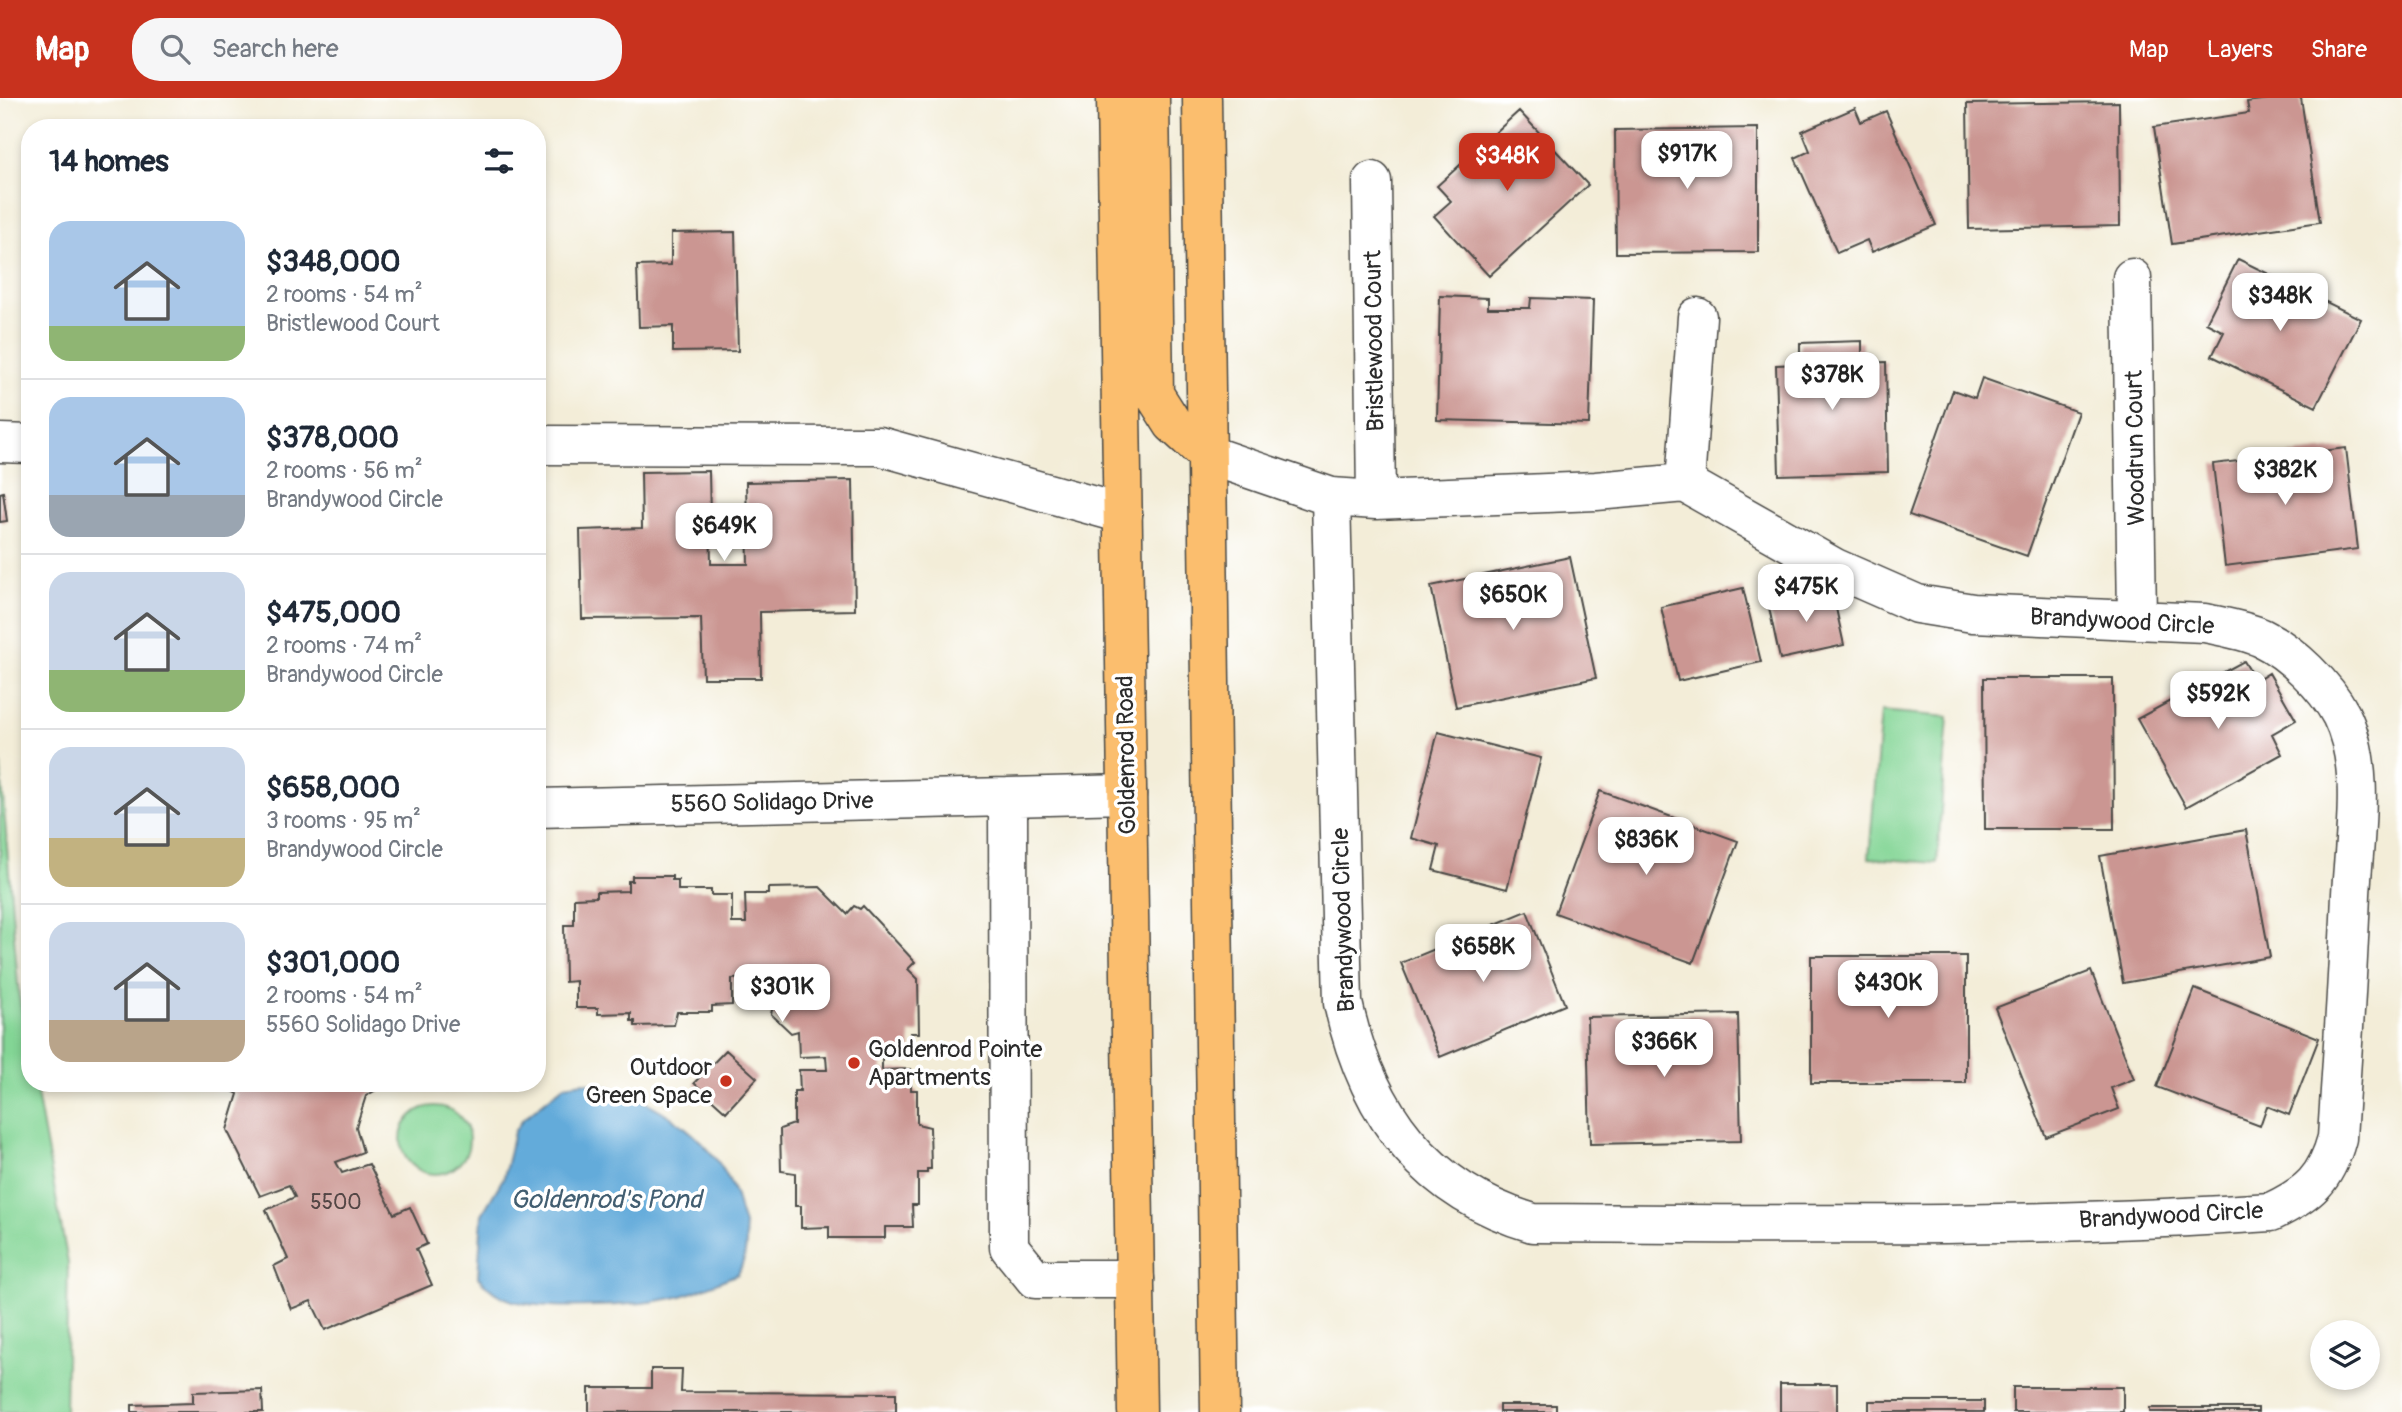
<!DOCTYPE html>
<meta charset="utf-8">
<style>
:root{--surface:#fff;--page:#f6f6f7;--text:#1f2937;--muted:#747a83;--line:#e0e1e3;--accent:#c8321e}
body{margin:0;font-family:Pangolin,sans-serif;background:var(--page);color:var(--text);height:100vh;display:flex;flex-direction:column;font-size:26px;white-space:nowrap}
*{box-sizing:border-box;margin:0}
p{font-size:23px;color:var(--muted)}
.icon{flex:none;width:38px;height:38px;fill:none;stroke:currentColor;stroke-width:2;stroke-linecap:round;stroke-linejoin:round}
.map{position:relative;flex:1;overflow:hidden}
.side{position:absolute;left:21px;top:21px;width:525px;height:973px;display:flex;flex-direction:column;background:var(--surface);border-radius:28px;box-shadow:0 4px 10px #0003}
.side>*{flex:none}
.fabs{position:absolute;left:2310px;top:1222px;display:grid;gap:14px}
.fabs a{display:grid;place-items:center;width:70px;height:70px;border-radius:50%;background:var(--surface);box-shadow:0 4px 10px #0003;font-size:35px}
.price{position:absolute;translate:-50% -60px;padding:0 16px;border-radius:14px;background:#fff;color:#222;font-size:23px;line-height:46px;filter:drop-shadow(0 2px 4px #0008)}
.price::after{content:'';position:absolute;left:50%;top:42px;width:21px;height:16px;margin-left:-10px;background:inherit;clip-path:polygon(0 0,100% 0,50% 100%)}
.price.on{background:var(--accent);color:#fff}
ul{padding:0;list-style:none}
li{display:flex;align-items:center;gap:21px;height:175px;padding:0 28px}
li+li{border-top:2px solid var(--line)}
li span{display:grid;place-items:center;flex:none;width:196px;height:140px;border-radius:21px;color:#555}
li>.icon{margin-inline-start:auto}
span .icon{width:84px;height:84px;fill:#fffc;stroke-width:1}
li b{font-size:30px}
h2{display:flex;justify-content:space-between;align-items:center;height:84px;padding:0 28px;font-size:30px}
header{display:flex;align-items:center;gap:42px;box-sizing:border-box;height:98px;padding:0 35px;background:var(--accent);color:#fff}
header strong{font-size:33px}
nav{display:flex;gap:38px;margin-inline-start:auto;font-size:24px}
.search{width:490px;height:63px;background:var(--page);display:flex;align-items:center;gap:18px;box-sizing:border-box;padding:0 24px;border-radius:28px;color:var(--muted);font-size:26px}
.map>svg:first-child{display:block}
</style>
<header>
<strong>Map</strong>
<div class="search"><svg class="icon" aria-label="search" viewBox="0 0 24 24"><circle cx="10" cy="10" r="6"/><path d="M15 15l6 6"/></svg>Search here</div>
<nav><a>Map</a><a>Layers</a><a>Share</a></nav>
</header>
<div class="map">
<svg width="2402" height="1314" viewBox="0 0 2402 1314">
<rect width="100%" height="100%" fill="#fff"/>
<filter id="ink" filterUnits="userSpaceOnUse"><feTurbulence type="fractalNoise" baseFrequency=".0143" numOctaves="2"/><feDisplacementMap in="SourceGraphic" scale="14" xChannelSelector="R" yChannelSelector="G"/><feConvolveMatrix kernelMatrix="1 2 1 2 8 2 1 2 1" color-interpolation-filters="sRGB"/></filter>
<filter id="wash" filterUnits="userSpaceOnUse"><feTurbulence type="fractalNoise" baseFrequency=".00686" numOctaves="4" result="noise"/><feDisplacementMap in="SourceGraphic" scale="28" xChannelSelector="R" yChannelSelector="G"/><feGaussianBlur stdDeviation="1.57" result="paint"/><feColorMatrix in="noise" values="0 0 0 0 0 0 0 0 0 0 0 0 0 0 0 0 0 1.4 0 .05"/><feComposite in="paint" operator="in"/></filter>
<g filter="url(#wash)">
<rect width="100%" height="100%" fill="#f3edd8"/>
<path fill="#83d595" stroke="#578060" stroke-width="2" d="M1881,613L1948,619L1937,765L1869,760Z
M0,661L19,898L30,954V985H35L68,1165L65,1314H0Z
M401 1042a34 34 0 1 1 68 0a34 34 0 1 1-68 0Z"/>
<path fill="#64abda" stroke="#486b82" stroke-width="2" d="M583,984C643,993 711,1035 734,1093C737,1100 738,1107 740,1114C748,1135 749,1155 738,1176C719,1183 698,1194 678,1199C638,1208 552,1213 513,1203C499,1199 487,1190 478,1179L482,1116L504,1079L514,1034L523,1021L565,987Z"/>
<g id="blocks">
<path fill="#cb9692" d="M2275,0H2301L2320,124L2172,146L2154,29L2249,15L2247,4Z
M2119,4L2120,128L1969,131L1967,6Z
M1855,10L1861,24L1886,13L1936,127L1872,154L1867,142L1837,155L1795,60L1810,53L1802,33Z
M1519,13L1588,87L1489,178L1434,118L1451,103L1437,88Z
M1758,30V154L1616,155L1615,32Z
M735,134L738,253L673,254V228L639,229L637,168L671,167V135Z
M2238,161L2361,221L2316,309L2212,258L2224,234L2206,225Z
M1440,198L1488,200V210H1530L1531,200L1593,202L1589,326L1437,322Z
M1862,243V265L1886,264L1888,374L1779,377L1776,267L1800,266V245Z
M1982,280L2078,314L2027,458L1909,417L1953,292L1975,300Z
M2346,350L2358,451L2225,468L2213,366Z
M709,373L711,466H748L746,384L853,382L855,512L760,514L761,580H703L701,520L582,521L580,432L642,430L641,374Z
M3,394L7,423L0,424V395Z
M1570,459L1596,580L1456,609L1431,488Z
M1743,490L1761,564L1678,583L1661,509Z
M1832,492L1844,547L1780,561L1768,505Z
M2244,563L2256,583L2269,575L2296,622L2272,636L2282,656L2186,709L2137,621Z
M1984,580H2113L2114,731H1985Z
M1438,634L1541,660L1507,791L1433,772L1439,748L1411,740Z
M1600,693L1738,743L1693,865L1555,815Z
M2246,732L2270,859L2123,885L2100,758Z
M632,778H672V782H678V792H711V797H732V825H746L745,796H768V790L820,789L847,816L854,808L860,811L863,808L915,864L908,871L918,881L919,935H910L911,956L882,957V972L911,971V992H917V1026L930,1029L931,1071H927V1075H918V1107H912L913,1129H885V1140H829V1129L801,1130V1108H795V1075L781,1073L780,1031L794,1026V993H800L799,972H827L826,958L799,959L798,933L791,935L771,916L773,908H748V880L732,881V907L712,908V914H677L674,927L635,928V923H631V915L598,916V910H576V883L565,884L564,827H574V800L596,799V794L628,793V783H632Z
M1527,813L1565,907L1440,959L1401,865Z
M1811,858H1966V985H1811Z
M2091,873L2134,981L2111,990L2119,1011L2046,1039L1995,910Z
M2195,891L2319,940L2289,1017L2267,1008L2260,1028L2157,989Z
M1738,916L1741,1043L1590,1046L1587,919Z
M726,952L757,980L726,1014L694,985Z
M231,985H388L366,998L356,1029L363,1054L336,1064L342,1075L369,1066L394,1116L410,1109L427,1146L416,1151L432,1187L325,1232L311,1203L291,1211L274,1168L288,1161L266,1112L295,1099L289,1087L260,1098L227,1032L238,996L229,991Z
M651,1271H682L681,1294L896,1295V1314H589V1290H651Z
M1780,1286H1837V1314H1780Z
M2013,1289H2123V1314H2013Z
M262,1292L263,1314H132V1307L193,1305V1294Z
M1869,1303H1984V1314H1869Z
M1499,1307H1556V1314H1499Z
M2150,1310H2258V1314H2150Z"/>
</g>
</g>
<g filter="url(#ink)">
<use href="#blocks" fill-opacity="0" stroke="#494845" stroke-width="2"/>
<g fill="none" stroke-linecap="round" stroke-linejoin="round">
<defs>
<path id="minor" d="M1372,83L1376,402
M2132,180L2137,520
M0,345L30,346
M537,347L879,348L1123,416
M1206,356L1331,399L1376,402L1596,393L1685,385L1835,470L1917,506L1973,515L2205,525C2224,529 2244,532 2262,540C2291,554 2326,588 2341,617C2367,669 2354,740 2351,796C2348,877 2342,959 2337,1040C2326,1081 2309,1096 2271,1114C2026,1131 1778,1126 1533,1125C1424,1093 1367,1014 1343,905L1331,399
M1685,385L1697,219
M1127,696L1008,699L1009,1149L1035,1181H1135
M537,710L1008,699"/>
<path id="major" d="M1116,0L1137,1314
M1150,0L1154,296L1173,326L1206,356
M1202,0L1220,1314"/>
</defs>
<use href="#minor" stroke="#494845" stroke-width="41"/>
<use href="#major" stroke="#494845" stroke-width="41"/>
<use href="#minor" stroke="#fff" stroke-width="38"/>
<use href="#major" stroke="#fbbe6e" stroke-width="38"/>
</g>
</g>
<g fill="#c8321e" stroke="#fff" stroke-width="2.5">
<circle cx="854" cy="965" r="7"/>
<circle cx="726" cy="983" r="7"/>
</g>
<g text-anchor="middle" stroke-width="7" stroke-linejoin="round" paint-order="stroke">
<g font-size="21" fill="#534645">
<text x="336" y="1111">5500</text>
</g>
<g font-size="24" fill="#2b2b2b" stroke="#fff">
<text transform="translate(1374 243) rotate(-91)" y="8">Bristlewood Court</text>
<text transform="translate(2135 350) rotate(-91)" y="8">Woodrun Court</text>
<text transform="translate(2122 523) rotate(3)" y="8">Brandywood Circle</text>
<text transform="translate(1126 657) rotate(-91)" y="8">Goldenrod Road</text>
<text transform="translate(772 704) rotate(-1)" y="8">5560 Solidago Drive</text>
<text transform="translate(1343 822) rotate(-92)" y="8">Brandywood Circle</text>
<text transform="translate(2171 1117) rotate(-3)" y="8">Brandywood Circle</text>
</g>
<g font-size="24" fill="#2b2b2b" stroke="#fff" text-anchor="start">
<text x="868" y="959">Goldenrod Pointe<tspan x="868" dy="28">Apartments</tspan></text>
<text x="712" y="977" text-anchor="end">Outdoor<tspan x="712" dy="28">Green Space</tspan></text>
</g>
<g font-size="26" font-style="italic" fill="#425e71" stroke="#fff">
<text x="606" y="1110">Goldenrod's Pond</text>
</g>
</g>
</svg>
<div class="fabs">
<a><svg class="icon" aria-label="layers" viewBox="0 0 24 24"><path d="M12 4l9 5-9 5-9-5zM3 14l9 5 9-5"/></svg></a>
</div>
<b class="price" style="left:1687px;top:93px">$917K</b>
<b class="price on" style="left:1507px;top:95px">$348K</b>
<b class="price" style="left:2280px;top:235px">$348K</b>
<b class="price" style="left:1832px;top:314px">$378K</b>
<b class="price" style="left:2285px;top:409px">$382K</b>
<b class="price" style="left:724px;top:465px">$649K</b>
<b class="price" style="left:1806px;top:526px">$475K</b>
<b class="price" style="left:1513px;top:534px">$650K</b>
<b class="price" style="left:2218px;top:633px">$592K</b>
<b class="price" style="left:1646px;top:779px">$836K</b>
<b class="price" style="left:1483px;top:886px">$658K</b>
<b class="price" style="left:1888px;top:922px">$430K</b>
<b class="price" style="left:782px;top:926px">$301K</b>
<b class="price" style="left:1664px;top:981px">$366K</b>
<section class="side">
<h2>14 homes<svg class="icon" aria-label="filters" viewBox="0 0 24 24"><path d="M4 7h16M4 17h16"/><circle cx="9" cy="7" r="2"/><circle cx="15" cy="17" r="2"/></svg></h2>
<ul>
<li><span style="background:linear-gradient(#a9c7e8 75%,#8fb573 0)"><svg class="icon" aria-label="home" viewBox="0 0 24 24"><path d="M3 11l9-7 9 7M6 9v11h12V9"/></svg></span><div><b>$348,000</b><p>2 rooms · 54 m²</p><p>Bristlewood Court</p></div></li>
<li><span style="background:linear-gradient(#a9c7e8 70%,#9aa5b1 0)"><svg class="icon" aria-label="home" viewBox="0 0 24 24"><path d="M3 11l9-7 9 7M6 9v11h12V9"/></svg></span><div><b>$378,000</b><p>2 rooms · 56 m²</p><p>Brandywood Circle</p></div></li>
<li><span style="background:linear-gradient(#c9d6e8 70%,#8fb573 0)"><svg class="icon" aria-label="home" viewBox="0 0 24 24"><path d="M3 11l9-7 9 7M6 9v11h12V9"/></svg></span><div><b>$475,000</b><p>2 rooms · 74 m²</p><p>Brandywood Circle</p></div></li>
<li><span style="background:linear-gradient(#c9d6e8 65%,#c2b280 0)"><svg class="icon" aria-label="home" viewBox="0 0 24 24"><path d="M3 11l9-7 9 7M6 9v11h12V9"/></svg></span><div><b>$658,000</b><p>3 rooms · 95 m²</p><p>Brandywood Circle</p></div></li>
<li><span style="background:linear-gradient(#c9d6e8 70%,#b9a48a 0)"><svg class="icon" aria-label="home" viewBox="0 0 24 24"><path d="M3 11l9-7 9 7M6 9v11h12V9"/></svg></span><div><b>$301,000</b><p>2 rooms · 54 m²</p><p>5560 Solidago Drive</p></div></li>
</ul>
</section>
</div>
